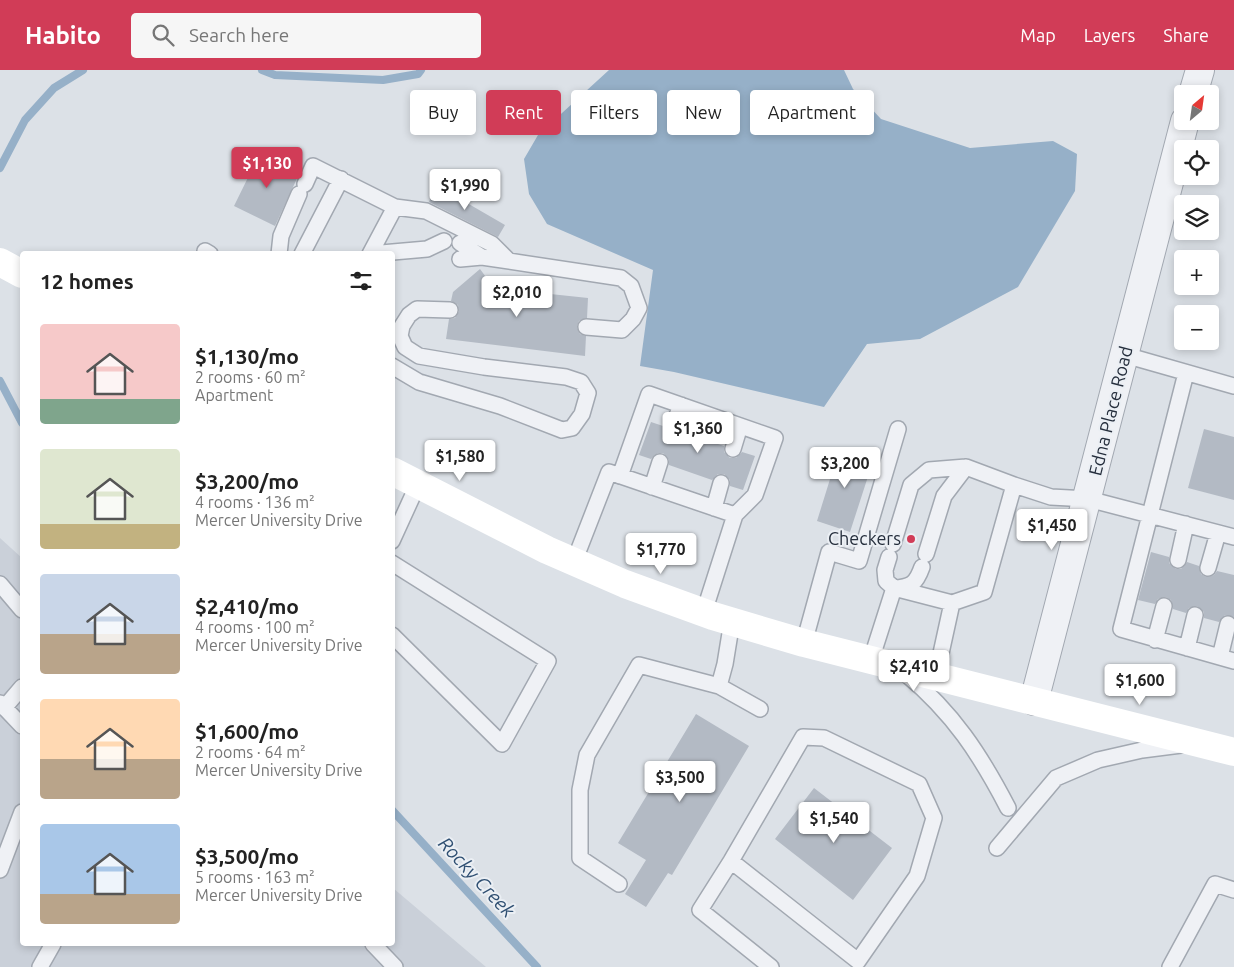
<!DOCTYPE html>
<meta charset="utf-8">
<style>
:root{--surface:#fff;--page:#f6f6f6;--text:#222;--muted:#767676;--accent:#d13c57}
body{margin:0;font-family:Ubuntu,sans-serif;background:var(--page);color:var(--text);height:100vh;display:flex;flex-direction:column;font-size:19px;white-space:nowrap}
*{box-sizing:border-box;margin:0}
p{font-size:16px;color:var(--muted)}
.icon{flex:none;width:28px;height:28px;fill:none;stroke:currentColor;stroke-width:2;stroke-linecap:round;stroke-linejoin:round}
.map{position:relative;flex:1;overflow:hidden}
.drawer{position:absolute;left:20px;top:181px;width:375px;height:695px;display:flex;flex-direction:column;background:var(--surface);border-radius:5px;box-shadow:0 2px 8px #0003}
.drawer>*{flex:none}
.guide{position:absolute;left:410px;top:20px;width:475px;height:45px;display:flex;gap:10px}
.needle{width:32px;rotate:29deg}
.controls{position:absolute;left:1174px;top:15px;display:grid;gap:10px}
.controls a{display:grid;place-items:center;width:45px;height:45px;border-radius:5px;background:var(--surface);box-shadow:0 2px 8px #0003;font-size:25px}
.price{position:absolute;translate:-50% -42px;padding:0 11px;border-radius:5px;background:#fff;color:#222;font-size:16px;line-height:32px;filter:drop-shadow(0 1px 2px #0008)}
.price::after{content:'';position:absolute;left:50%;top:30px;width:15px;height:11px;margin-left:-8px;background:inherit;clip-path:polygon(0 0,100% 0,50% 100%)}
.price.current{background:var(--accent);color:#fff}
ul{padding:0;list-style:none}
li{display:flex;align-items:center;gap:15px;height:125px;padding:0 20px}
li span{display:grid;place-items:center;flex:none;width:140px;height:100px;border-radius:5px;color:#555}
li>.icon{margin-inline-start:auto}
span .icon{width:60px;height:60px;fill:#fffc;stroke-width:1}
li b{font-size:21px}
h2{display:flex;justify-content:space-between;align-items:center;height:60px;padding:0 20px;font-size:21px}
.pill{padding:0 18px;border-radius:5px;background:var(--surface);box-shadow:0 2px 8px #0003;font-size:18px;line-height:45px}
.pill.current{background:var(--accent);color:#fff}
header{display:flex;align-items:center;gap:30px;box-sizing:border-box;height:70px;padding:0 25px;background:var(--accent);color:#fff}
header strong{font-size:24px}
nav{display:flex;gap:28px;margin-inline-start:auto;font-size:18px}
.search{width:350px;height:45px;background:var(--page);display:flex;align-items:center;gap:12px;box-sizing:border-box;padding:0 18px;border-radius:5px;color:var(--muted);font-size:19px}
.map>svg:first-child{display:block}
</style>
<header>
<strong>Habito</strong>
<div class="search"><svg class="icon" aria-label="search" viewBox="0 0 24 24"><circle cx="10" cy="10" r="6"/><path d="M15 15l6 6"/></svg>Search here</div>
<nav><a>Map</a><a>Layers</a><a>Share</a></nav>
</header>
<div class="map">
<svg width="1234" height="897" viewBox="0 0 1234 897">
<rect width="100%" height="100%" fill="#dce1e7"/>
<path fill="#cad0d9" d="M0,468L22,488V874H392L393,818L486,897H0Z"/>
<path fill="#96b0c8" d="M609,0H844L853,19L881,49L970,78L1053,71L1077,84L1075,121L1018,217L920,269L867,274L824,337L674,302L640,296L653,200L547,154L529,124L524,89L538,65Z"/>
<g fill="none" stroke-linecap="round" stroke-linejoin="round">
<path stroke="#96b0c8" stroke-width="8" d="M262,0L275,5L383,10L418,4L421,0
M0,98L25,50L54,18L83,0
M0,311L22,353
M392,740L537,897"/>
</g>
<path fill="#b3bac4" d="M260,83L300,102L275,156L234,136Z
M436,115L505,155L498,167L429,132Z
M480,199L494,218L588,228L587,248L579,251L577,257L580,264L586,266L585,286L446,269L449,249L455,248L459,241L458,235L451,231L453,222Z
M697,351L720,359L715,373L724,376V382L730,388H736L742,382L755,386L743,420L730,416V410L724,404H718L712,410L669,395V390L663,383H658L651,389L639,385L651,352L663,356L664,365L673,368L681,362L692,366Z
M1204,359L1234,367V430L1188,418Z
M840,377L874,388L850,462L817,451Z
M1151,482L1169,487V493L1176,499H1181L1187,492L1199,496L1201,504L1206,507L1214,505L1217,501L1234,505V547L1225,545L1219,552L1204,548V542L1197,536L1189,538L1186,543L1173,539L1171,530L1166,527L1158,529L1155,534L1138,530Z
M696,644L749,676L672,805L668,803L646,837L625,824L646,790L618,773Z
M814,718L892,778L853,830L775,769Z"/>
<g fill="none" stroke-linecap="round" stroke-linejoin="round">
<defs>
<path id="service" d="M305,114L313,96L395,137L370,184
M395,137L426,141L492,174L509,191
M460,173L482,187
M205,181L210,184
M279,184L281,166L299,124
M302,184L341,109
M370,184L427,179L444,171
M460,189L482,187L621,208L631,216L639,238L633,249L622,260L586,257
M1125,285L1234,316
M392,296L419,312L500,336L562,360L572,358L582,344L588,323L581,312L566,307L484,297L419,286L405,277L400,266L402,256L409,245L417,239L450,240
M1186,303L1121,559L1234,591
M672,359L681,335
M733,379L740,356
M620,406L649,324L775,368L755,425L735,445
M652,417L660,392
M714,438L721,413
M392,471L418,414
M893,474L911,415L929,400L966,397L1014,415
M926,484L944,426L966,397
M889,487L885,500L886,511L894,518L952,533L984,522L1014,415L1051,427L1088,429L1234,467
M1178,490L1186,454
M574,492L609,402L735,445L704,542
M392,493L548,591L502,674L392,565
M1208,498L1218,463
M0,514L22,540
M732,551L725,594L719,616L760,639
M1155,570L1164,536
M804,573L829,482L859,491L898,359
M1187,578L1195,545
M1220,587L1228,554
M871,590L894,518C911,517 916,514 922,497
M906,604C953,643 980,684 1008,738
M936,606L952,533
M0,633L22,656
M4,638L22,617
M997,778L1056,708L1098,690L1142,680L1181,675
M731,791L858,891L917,806L934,748L919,714L824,668L803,667L731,791L700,840L771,897
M0,800L22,742
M619,814L580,788V720L587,685L639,595L719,616
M373,874L395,897
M40,897L53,874
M1170,897L1215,814L1234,820"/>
<path id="tertiary" d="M1193,24L1200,0
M1034,631L1185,51"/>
</defs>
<use href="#service" stroke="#a2a8b1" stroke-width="18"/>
<use href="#tertiary" stroke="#a2a8b1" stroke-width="30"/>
<use href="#service" stroke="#eff1f5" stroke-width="15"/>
<use href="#tertiary" stroke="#eff1f5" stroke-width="28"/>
<path stroke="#fff" stroke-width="28" d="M0,192L22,204
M392,401L547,480L625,514L713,546L804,573L1234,682"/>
</g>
<circle fill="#d13c57" stroke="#ebeff4" stroke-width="2" cx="911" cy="469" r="5"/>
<g text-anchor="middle" stroke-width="4" stroke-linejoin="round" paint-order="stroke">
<g font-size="18" fill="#262f3d" stroke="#ebeff4">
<text transform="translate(1111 341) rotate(-76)" y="6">Edna Place Road</text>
</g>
<g font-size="18" fill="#262f3d" stroke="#ebeff4" text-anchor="end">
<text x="901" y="475">Checkers</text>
</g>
<g font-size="19" font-style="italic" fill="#2f4f72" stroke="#ebeff4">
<text transform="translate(477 807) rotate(47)" y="7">Rocky Creek</text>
</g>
</g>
</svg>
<div class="controls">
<a><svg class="needle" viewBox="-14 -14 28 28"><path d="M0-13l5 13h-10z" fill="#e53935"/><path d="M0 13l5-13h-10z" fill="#767676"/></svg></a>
<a><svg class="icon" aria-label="locate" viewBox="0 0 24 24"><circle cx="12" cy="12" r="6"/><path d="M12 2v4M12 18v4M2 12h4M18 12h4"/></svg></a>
<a><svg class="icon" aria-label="layers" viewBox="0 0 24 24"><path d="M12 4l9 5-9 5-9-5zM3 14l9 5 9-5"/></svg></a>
<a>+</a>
<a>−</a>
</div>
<b class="price current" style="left:267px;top:119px">$1,130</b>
<b class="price" style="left:465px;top:141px">$1,990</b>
<b class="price" style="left:517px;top:248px">$2,010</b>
<b class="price" style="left:698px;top:384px">$1,360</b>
<b class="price" style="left:460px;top:412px">$1,580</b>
<b class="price" style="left:845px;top:419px">$3,200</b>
<b class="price" style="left:1052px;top:481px">$1,450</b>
<b class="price" style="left:661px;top:505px">$1,770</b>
<b class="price" style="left:914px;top:622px">$2,410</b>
<b class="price" style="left:1140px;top:636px">$1,600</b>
<b class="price" style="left:680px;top:733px">$3,500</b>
<b class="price" style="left:834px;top:774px">$1,540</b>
<div class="guide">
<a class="pill">Buy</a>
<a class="pill current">Rent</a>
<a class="pill">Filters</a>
<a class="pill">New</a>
<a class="pill">Apartment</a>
</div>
<section class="drawer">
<h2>12 homes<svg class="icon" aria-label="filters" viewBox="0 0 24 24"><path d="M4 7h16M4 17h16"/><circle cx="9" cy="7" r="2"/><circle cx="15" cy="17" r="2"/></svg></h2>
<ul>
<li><span style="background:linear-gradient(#f6c9c9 75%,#7fa58c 0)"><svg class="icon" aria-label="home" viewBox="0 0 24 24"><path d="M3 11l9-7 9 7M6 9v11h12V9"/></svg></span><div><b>$1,130/mo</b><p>2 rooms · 60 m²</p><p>Apartment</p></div></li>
<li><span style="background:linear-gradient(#dfe7d0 75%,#c2b280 0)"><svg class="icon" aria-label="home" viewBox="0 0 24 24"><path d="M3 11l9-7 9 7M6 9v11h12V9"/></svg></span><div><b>$3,200/mo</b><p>4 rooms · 136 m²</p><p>Mercer University Drive</p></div></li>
<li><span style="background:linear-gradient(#c9d6e8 60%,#b9a48a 0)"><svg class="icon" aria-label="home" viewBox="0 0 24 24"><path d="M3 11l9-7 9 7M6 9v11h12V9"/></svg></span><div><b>$2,410/mo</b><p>4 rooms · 100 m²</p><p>Mercer University Drive</p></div></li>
<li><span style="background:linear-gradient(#ffd9b3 60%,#b9a48a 0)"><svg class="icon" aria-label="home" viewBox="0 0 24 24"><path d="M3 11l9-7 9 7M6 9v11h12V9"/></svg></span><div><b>$1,600/mo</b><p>2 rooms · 64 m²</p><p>Mercer University Drive</p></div></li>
<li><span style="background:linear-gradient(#a9c7e8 70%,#b9a48a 0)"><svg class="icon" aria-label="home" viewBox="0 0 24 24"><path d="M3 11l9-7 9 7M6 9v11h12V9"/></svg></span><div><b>$3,500/mo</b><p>5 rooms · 163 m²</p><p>Mercer University Drive</p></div></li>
</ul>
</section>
</div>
